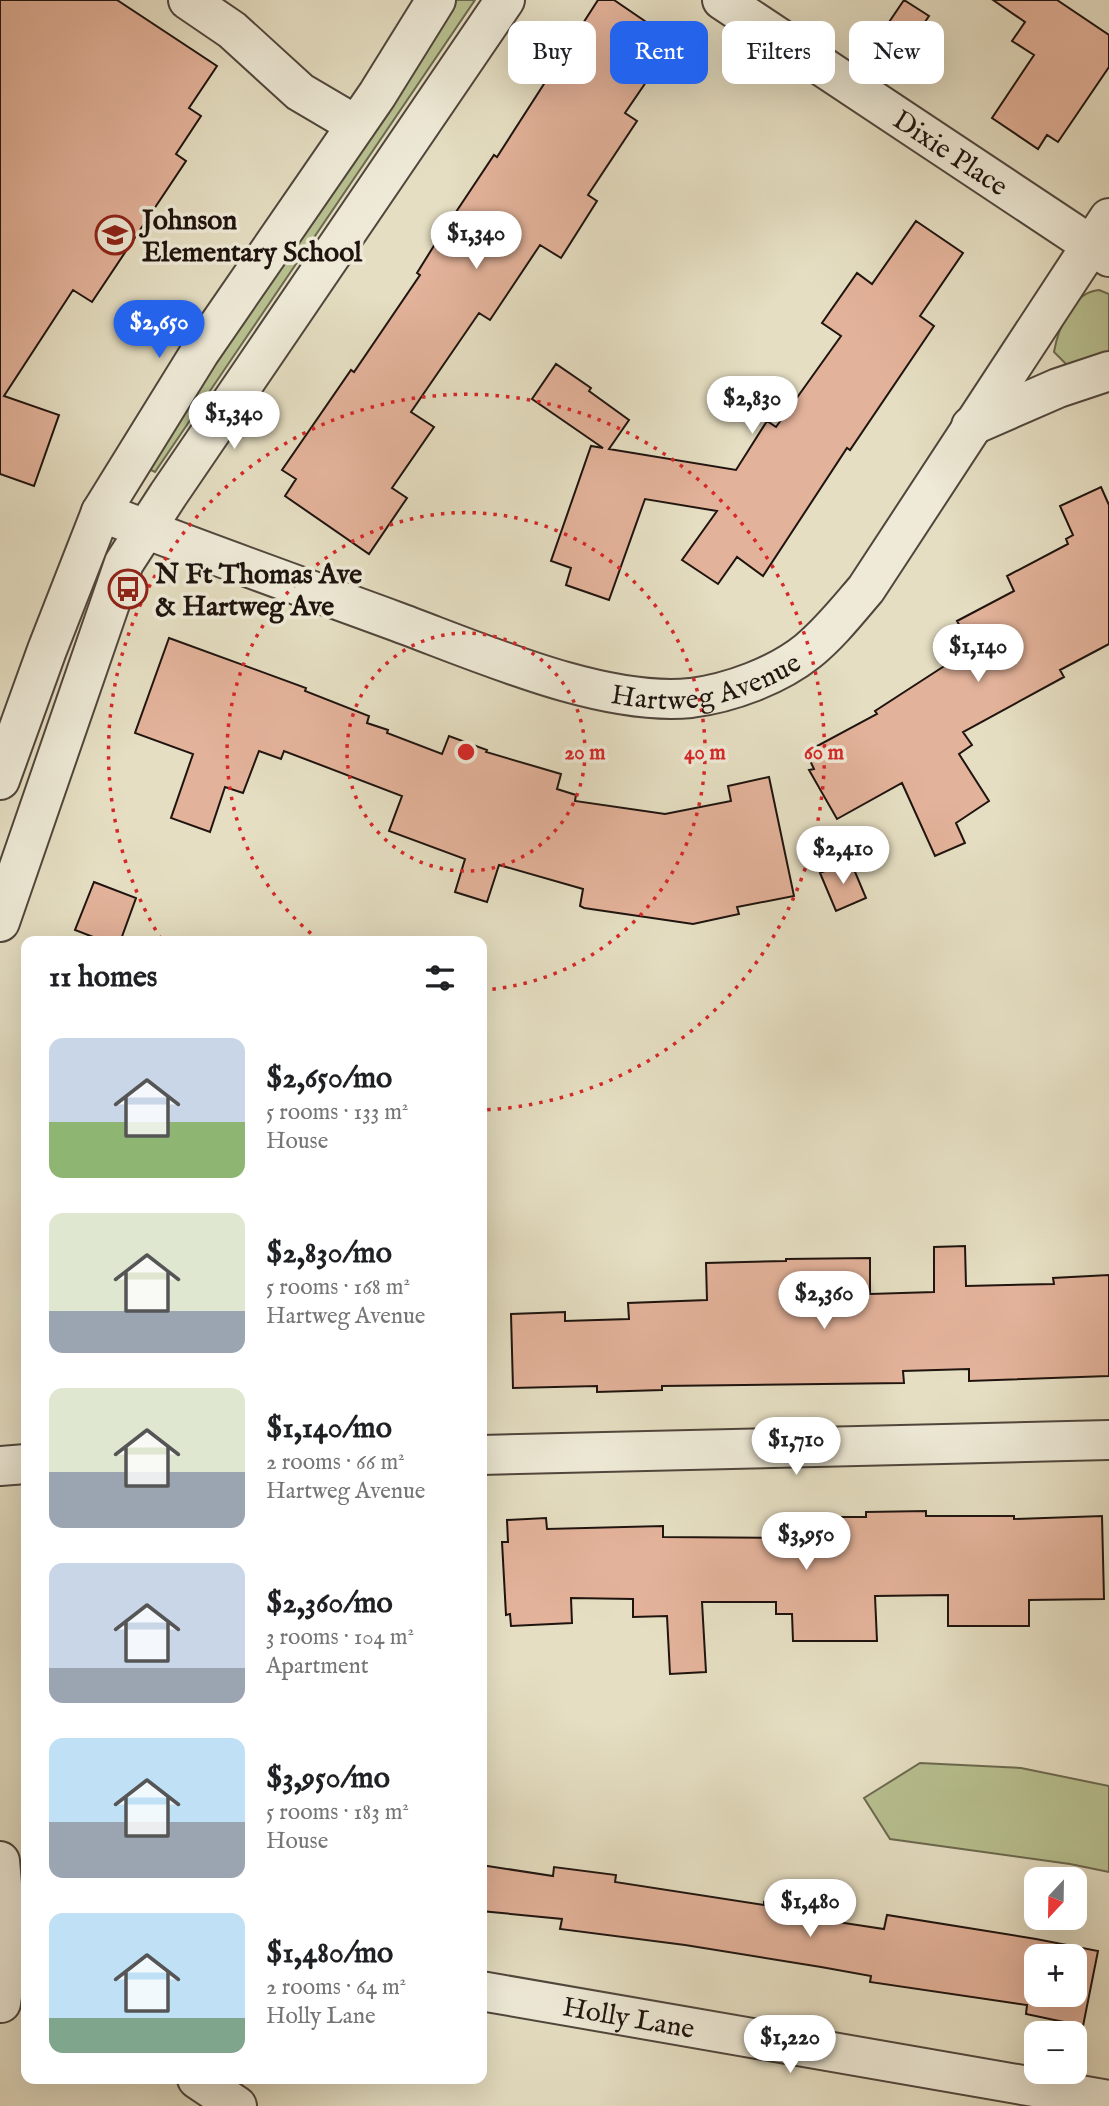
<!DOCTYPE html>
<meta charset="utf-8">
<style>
:root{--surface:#fff;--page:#f6f6f6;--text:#202124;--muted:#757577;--accent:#2563eb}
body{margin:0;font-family:"IM FELL English",serif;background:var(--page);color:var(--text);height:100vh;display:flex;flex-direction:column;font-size:26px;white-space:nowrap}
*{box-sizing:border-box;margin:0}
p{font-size:23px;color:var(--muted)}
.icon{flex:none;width:38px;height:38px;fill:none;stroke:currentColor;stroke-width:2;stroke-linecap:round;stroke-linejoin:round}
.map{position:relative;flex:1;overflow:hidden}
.side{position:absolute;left:21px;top:936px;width:466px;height:1148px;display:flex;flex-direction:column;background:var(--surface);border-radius:14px;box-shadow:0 7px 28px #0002}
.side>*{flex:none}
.guide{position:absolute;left:508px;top:21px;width:495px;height:63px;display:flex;gap:14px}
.needle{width:46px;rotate:202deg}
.buttons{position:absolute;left:1024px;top:1867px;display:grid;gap:14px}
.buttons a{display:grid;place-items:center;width:63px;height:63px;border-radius:14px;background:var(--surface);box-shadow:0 7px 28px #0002;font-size:35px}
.price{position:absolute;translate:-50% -60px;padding:0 16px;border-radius:24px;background:#fff;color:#222;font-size:23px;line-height:46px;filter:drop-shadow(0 2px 4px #0008)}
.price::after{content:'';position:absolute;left:50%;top:42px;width:21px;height:16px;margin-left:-10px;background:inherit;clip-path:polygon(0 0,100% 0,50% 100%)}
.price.on{background:var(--accent);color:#fff}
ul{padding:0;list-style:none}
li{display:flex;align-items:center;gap:21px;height:175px;padding:0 28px}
li span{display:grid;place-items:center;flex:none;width:196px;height:140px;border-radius:14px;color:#555}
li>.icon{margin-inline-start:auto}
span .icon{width:84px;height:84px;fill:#fffc;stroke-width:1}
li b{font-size:30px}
h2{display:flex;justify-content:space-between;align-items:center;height:84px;padding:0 28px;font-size:30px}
.pill{padding:0 24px;border-radius:14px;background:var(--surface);box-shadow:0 7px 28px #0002;font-size:24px;line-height:63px}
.pill.on{background:var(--accent);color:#fff}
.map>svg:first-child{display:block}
</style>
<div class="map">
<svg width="1109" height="2106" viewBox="0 0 1109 2106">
<rect width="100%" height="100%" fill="#e5dec2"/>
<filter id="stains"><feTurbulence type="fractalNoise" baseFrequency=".00286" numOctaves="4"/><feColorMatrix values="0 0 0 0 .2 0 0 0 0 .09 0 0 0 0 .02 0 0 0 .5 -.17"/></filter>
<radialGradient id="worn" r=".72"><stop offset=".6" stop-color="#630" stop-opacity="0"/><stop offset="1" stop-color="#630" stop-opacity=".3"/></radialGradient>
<path fill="#b8c090" stroke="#6c6a50" stroke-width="2" d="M448,0H475L155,472L136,463Z
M1099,290L1109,294V355L1070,368L1054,352C1058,329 1072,292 1099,290Z
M920,1763L1021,1768L1109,1786V1872L1070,1864L890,1839L864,1798Z"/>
<path fill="#e3b29a" stroke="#1f140f" stroke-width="2" fill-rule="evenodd" d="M0,0H117L217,66L189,108L201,116L176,154L186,161L92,302L73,290L4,396L59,415L34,486L0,474Z
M598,0H614L674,41L625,113L637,121L588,195L597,201L561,258L540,245L490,320L479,313L411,412L434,427L392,488L407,498L369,554L285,496L296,479L282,470L351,370L354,372L420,275L417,273L440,236L494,155L497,157Z
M904,0L929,16L884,81L860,65Z
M993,0H1057L1109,35V67L1058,142L1047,135L1038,149L992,118L1034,55L1012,41L1025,22Z
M916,221L963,253L920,316L934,326L850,450L847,448L763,576L737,557L718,584L682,560L717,511L645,499L609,600L566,585L571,568L551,561L591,446L603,448L532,399L556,364L591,388L589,391L629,420L609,449L736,470L767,421L776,427L841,336L822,323L857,273L872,284Z
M1101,487L1109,505V644L1060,670L1064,677L963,732L972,745L959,754L989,801L956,823L965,843L935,856L902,783L837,819L809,770L814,769L806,752L877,714L875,711L952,661L945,648L966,637L957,621L1014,591L1007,576L1068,544L1066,539L1073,535L1060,506Z
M169,638L306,688L305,691L369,716L367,723L388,730L387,733L442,754L449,736L487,750L486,752L561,774L557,789L576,795L575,801L665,814L731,801L728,786L769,777L794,896L737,907L739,914L693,924L584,908L580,906L583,889L499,865L487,902L455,892L465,859L389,831L402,796L284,751L281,759L259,751L243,793L225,787L210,832L171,818L193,754L135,733Z
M850,860L866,898L836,911L820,873Z
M94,882L136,898L120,942H106L75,930Z
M965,1246L966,1286L1054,1284L1053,1278L1109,1275V1376L969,1381V1369L903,1371L904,1383L662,1386V1390L597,1392V1386L513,1388L511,1314L565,1312V1321L629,1319L628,1303L707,1300L706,1263L786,1261V1259L870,1258V1294L934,1292V1247Z
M926,1511V1516H1014V1519L1102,1516L1104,1599L1029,1600V1626H948V1595L875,1596L877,1641H793L792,1614H776V1602H702L706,1672L670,1674L667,1616L633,1617V1599L571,1598L572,1623L511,1626L510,1614L506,1615L502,1542H508L507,1520L546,1518L547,1529L663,1526V1537L791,1538V1517H866V1512Z
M481,1865L553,1876L554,1867L616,1875L615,1882L764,1905V1902L826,1911L824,1920L884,1929L887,1915L1036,1939L1098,1951L1083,2026L1026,2014L1027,2005L870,1982L871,1976L821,1967L685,1945L560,1929L562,1919L481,1911ZM1036,1956H1074V1995H1036Z"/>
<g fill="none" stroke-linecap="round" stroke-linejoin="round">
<defs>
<g id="minor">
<path d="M188,0L232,30L300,92L356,125"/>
<path id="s1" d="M722,0L1109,257"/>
<path d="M971,426L1058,388L1109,371"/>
<path id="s2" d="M101,512C198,550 297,585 395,621C479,652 602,707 691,698C730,693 777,676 808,651C830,633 848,610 866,589L1109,218"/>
<path d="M0,780L47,650L101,512L200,352L377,95L436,0"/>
<path d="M0,922L124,563L168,495L505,0"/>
<path d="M481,1455L1109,1440"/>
<path d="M0,1466L26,1464"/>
<path d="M0,1861L8,1954L1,2003"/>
<path id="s3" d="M481,1991L1109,2100"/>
<path d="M197,2079L237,2106"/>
</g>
</defs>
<use href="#minor" stroke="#50463c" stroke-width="42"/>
<use href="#minor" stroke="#eeead7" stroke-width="38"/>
</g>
<g fill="none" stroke="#d62828" stroke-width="3.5" stroke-dasharray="3.5 7">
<circle cx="466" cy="752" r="119"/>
<path d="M319 940A239 239 0 1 1 483 990"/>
<path d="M161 939A358 358 0 1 1 482 1110"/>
</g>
<defs>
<symbol id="school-ring" viewBox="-11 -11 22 22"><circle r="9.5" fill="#eeead7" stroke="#8f2418" stroke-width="1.5"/><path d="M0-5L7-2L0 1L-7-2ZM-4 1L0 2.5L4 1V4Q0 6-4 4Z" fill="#8f2418"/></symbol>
<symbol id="bus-ring" viewBox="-11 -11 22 22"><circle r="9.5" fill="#eeead7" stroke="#8f2418" stroke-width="1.5"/><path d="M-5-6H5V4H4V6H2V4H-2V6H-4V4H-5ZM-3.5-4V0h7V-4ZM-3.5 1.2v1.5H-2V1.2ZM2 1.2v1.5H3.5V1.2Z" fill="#8f2418"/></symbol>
</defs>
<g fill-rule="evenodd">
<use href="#school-ring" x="93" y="213" width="44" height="44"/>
<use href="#bus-ring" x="106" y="567" width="44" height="44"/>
</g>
<g text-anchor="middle" stroke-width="7" stroke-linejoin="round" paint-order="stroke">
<g font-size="28" fill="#1f140f" stroke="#eeead7">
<text dy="10" stroke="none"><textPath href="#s1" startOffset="275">Dixie Place</textPath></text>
<text dy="10" stroke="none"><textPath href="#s2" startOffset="639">Hartweg Avenue</textPath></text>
<text dy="10" stroke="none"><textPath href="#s3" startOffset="150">Holly Lane</textPath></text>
</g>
<g font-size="28" font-weight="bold" fill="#1f140f" stroke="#eeead7" text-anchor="start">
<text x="142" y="229">Johnson<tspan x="142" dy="32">Elementary School</tspan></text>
<text x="155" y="583">N Ft Thomas Ave<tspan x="155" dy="32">&amp; Hartweg Ave</tspan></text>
</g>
</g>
<circle cx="466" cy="752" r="10" fill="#d62828" stroke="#eeead7" stroke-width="3.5"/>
<g font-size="21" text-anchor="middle" font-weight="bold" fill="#d62828" stroke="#eeead7" stroke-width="7" stroke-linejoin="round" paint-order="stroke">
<text x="585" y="759">20 m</text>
<text x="705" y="759">40 m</text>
<text x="824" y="759">60 m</text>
</g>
<rect width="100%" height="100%" filter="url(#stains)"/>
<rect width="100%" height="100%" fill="url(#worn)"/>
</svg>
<div class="buttons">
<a><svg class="needle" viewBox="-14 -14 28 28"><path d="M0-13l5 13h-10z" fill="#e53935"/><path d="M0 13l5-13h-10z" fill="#757577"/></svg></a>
<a>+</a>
<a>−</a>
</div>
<b class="price" style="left:476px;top:271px">$1,340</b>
<b class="price on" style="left:159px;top:360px">$2,650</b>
<b class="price" style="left:752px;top:436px">$2,830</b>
<b class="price" style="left:234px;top:451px">$1,340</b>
<b class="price" style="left:978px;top:684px">$1,140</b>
<b class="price" style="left:843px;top:886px">$2,410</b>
<b class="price" style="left:824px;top:1331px">$2,360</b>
<b class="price" style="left:796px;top:1477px">$1,710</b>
<b class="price" style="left:806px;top:1572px">$3,950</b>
<b class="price" style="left:810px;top:1939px">$1,480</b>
<b class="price" style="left:790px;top:2075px">$1,220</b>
<div class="guide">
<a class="pill">Buy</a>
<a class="pill on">Rent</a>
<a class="pill">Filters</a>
<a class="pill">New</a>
</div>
<section class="side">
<h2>11 homes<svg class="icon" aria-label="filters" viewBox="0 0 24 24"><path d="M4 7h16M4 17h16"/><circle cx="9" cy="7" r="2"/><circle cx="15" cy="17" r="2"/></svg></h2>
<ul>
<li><span style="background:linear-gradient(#c9d6e8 60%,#8fb573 0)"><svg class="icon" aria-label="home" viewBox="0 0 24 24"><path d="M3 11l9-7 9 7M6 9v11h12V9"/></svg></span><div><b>$2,650/mo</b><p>5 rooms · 133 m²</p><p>House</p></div></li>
<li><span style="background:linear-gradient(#dfe7d0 70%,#9aa5b1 0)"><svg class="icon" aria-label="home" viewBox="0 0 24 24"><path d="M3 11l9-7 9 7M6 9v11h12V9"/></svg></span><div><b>$2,830/mo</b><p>5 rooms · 168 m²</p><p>Hartweg Avenue</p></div></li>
<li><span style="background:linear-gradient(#dfe7d0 60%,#9aa5b1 0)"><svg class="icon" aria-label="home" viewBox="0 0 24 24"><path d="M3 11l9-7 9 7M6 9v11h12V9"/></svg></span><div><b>$1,140/mo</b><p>2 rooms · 66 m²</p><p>Hartweg Avenue</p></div></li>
<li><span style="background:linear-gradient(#c9d6e8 75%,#9aa5b1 0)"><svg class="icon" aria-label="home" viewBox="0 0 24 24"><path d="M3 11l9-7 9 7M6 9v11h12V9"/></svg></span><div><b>$2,360/mo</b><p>3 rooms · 104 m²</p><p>Apartment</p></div></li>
<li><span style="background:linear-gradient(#bfe0f5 60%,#9aa5b1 0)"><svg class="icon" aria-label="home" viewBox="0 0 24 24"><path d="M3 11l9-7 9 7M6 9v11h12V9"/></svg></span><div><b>$3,950/mo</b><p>5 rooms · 183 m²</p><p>House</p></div></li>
<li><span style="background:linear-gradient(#bfe0f5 75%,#7fa58c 0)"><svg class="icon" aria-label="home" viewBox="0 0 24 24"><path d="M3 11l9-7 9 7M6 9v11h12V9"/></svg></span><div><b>$1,480/mo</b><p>2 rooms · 64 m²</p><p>Holly Lane</p></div></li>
</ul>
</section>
</div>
